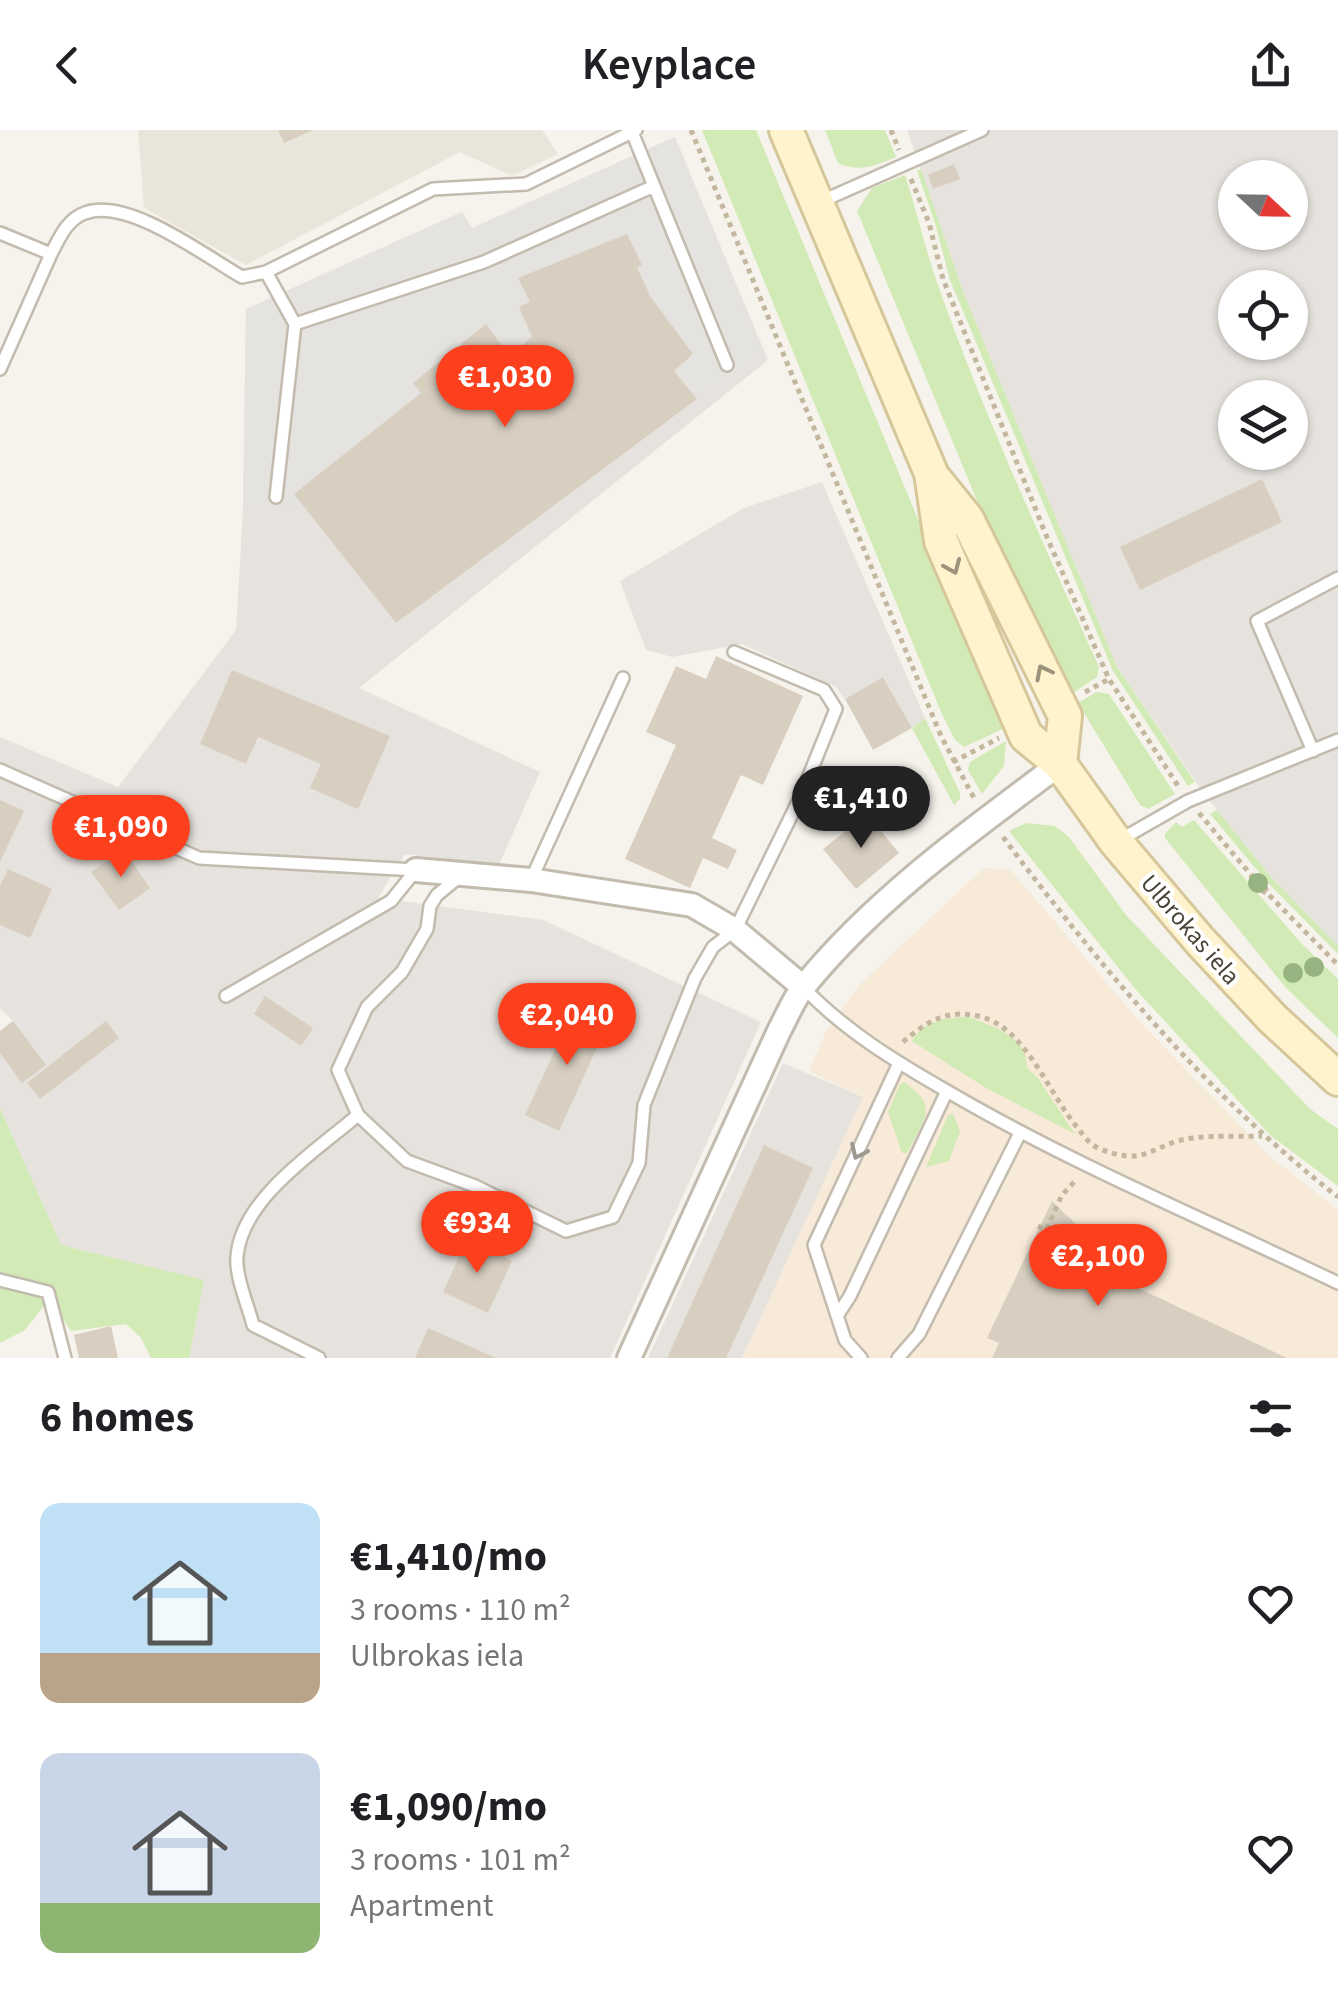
<!DOCTYPE html>
<meta charset="utf-8">
<style>
:root{--surface:#fff;--page:#f6f6f6;--text:#202124;--muted:#757577;--accent:#fc3f1d}
body{margin:0;font-family:"Source Sans 3",sans-serif;background:var(--page);color:var(--text);height:100vh;display:flex;flex-direction:column;font-size:38px;white-space:nowrap}
*{box-sizing:border-box;margin:0}
p{font-size:32px;color:var(--muted)}
.icon{flex:none;width:55px;height:55px;fill:none;stroke:currentColor;stroke-width:2;stroke-linecap:round;stroke-linejoin:round}
.map{position:relative;height:1228px;overflow:hidden}
.drawer{display:flex;flex-direction:column;background:var(--surface);flex:1}
.drawer>*{flex:none}
.needle{width:65px;rotate:112deg}
.fabs{position:absolute;left:1218px;top:30px;display:grid;gap:20px}
.fabs a{display:grid;place-items:center;width:90px;height:90px;border-radius:50%;background:var(--surface);box-shadow:0 2px 8px #0004;font-size:50px}
.price{position:absolute;translate:-50% -85px;padding:0 22px;border-radius:35px;background:var(--accent);color:#fff;font-size:32px;line-height:65px;filter:drop-shadow(0 2px 5px #0008)}
.price::after{content:'';position:absolute;left:50%;top:60px;width:30px;height:22px;margin-left:-15px;background:inherit;clip-path:polygon(0 0,100% 0,50% 100%)}
.price.selected{background:#222;color:#fff}
ul{padding:0;list-style:none}
li{display:flex;align-items:center;gap:30px;height:250px;padding:0 40px}
li span{display:grid;place-items:center;flex:none;width:280px;height:200px;border-radius:20px;color:#555}
li>.icon{margin-inline-start:auto}
span .icon{width:120px;height:120px;fill:#fffc;stroke-width:1}
li b{font-size:42px}
h2{display:flex;justify-content:space-between;align-items:center;height:120px;padding:0 40px;font-size:42px}
header{display:flex;justify-content:space-between;align-items:center;height:130px;padding:0 40px;background:var(--surface);font-size:45px;font-weight:600}
.map>svg:first-child{display:block}
</style>
<header><svg class="icon" aria-label="back" viewBox="0 0 24 24"><path d="M15 5l-7 7 7 7"/></svg>Keyplace<svg class="icon" aria-label="share" viewBox="0 0 24 24"><path d="M12 15V3M7 8l5-5 5 5M5 13v7h14v-7"/></svg></header>
<div class="map">
<svg width="1338" height="1228" viewBox="0 0 1338 1228">
<rect width="100%" height="100%" fill="#f6f3ec"/>
<path fill="#eae5da" d="M138,0H542L558,24L512,46L460,22L246,135L144,78Z"/>
<path fill="#f7ead8" d="M984,738L1011,740L1139,891L1272,1028L1338,1080V1228H742L863,967L809,941L826,902L859,855Z"/>
<path fill="#e6e2dd" fill-rule="evenodd" d="M907,0H1338V816L1272,748L1205,665L1117,537L963,161ZM1235,48H1290V102H1235ZM1235,158H1290V212H1235ZM1235,268H1290V322H1235Z
M675,7L768,230L359,558L540,642L499,735L405,724L378,768L543,790L761,892L610,1228H189L204,1150L61,1115L0,978V901L13,891L0,878V607L118,657L236,500L243,380L246,179L462,82L472,98Z
M822,352L925,588L912,598L883,547L845,569L836,557L742,514L672,527L646,520L620,451L744,378Z
M783,933L863,967L742,1228H648Z"/>
<path fill="#d2eab5" d="M702,0H756L1005,598L964,617L955,610L941,582Z
M825,0H885L896,27C876,35 859,43 838,33Z
M921,39L963,161L1117,537L1195,652L1188,656L1113,541L950,150L935,93L917,41Z
M905,45C917,81 925,119 938,155C984,285 1042,411 1099,537L1097,547L1073,563L1005,438L857,81L872,58Z
M1097,562L1109,564L1175,664L1148,679L1140,675L1078,573Z
M925,588L960,663V669L954,675L912,598Z
M1006,611L1004,636L982,664L968,640L970,632Z
M1217,680L1272,748L1338,816V824L1267,752L1210,684Z
M1194,690L1301,813L1338,849V908L1286,858L1165,708V704L1176,692L1182,697Z
M1026,693L1055,696L1069,707L1126,785L1310,979L1338,999V1056L1270,1005L1137,861L1009,701Z
M969,887C993,897 1028,906 1027,938L1037,947L1075,1004L986,958L912,911C923,891 947,887 969,887Z
M904,952C941,977 923,990 907,1023H902L888,982L900,954Z
M0,978L61,1115L204,1150L189,1228H151L141,1208L126,1194L71,1201L49,1169L25,1200L0,1213Z
M953,984L960,1001L949,1031L926,1037L948,985Z"/>
<path fill="#e5e3e0" d="M675,7L763,225L697,269L674,241L693,224L650,166L637,137L641,134L627,104L519,148L530,172L519,177L532,207L509,226L485,194L413,253L421,263L294,363L306,379L243,380L246,179L462,82L472,98Z"/>
<path fill="#d8cfc1" d="M278,0H313L284,13Z
M954,34L960,49L933,59L928,45Z
M627,104L642,135L637,137L650,166L693,224L674,241L697,269L396,493L294,364L421,263L413,253L486,194L509,226L532,207L519,177L530,172L518,148Z
M1262,349L1282,392L1140,460L1120,417Z
M716,526L803,566L763,655L741,645L712,708L737,720L728,739L703,728L690,758L625,729L676,615L646,602L676,536L706,549Z
M232,540L390,606L358,679L310,658L321,634L258,607L246,634L200,614Z
M883,547L912,598L873,620L845,569Z
M0,670L24,681L0,732Z
M867,684L899,723L856,759L823,719Z
M123,719L150,758L119,780L91,742Z
M8,739L52,759L30,808L0,795V756Z
M265,866L313,898L301,916L254,884Z
M576,875L609,891L559,1001L525,985Z
M13,891L46,935L22,953L0,923V901Z
M106,891L119,908L40,969L27,953Z
M764,1015L813,1038L726,1228H667Z
M1052,1071L1128,1145L1123,1151L1287,1228H992L999,1213L987,1208Z
M467,1110L512,1131L488,1183L443,1162Z
M111,1196L118,1228H79L74,1205Z
M428,1198L496,1228H415Z"/>
<g fill="none" stroke-linecap="round" stroke-linejoin="round">
<defs>
<path id="service" d="M632,2L727,235
M820,72L982,0
M0,103L51,124C59,109 67,89 85,83C128,67 205,126 242,147L266,142
M295,194L484,132L654,56
M0,239L51,124
M276,367L295,194L266,142L433,59L526,54L636,0
M1313,621L1257,491L1338,448
M0,640L199,728L416,740
M1120,710L1188,671L1338,610
M460,746L437,765L430,776L427,799L402,842L367,877L338,940L358,985L407,1031L475,1056L566,1101L613,1087L639,1033L644,975L695,848L713,817L735,800L800,668L836,579L824,560L734,522
M531,750L623,548
M803,857C846,902 898,933 952,964C1076,1036 1209,1091 1338,1153
M226,866L391,771L416,740
M0,1150L48,1162L65,1228
M837,1186L850,1166L947,961
M319,1228L253,1195C248,1175 235,1146 237,1126C242,1068 317,1020 358,985
M861,1228L845,1210L814,1115L899,933
M898,1228L919,1204L1020,1003"/>
<path id="minor" d="M416,740L531,750L692,775L735,800L803,857
M629,1228L779,901C787,886 794,868 805,855C876,768 971,700 1060,634"/>
<path id="secondary" d="M786,0L931,343L941,411L1026,606L1060,634L1116,712L1200,811L1273,889L1338,949
M933,347L967,389L1065,586L1060,634"/>
</defs>
<use href="#service" stroke="#c2bbae" stroke-width="16"/>
<use href="#minor" stroke="#c2bbae" stroke-width="28"/>
<use href="#secondary" stroke="#d6c79b" stroke-width="38"/>
<path stroke="#c4b79f" stroke-width="5" stroke-dasharray="5 5" stroke-linecap="butt" d="M691,0L941,606L974,668
M891,0L899,20
M911,49L929,93L943,149L1046,405L1109,549L1180,659
M1085,562L1109,549
M953,632L999,608
M1199,683L1251,745L1262,750L1268,764L1338,835
M1003,707C1101,838 1209,967 1338,1067
M1251,745L1255,757L1268,764
M903,912C926,892 946,879 978,886C1025,896 1047,961 1077,997C1083,1005 1089,1014 1098,1018C1147,1039 1151,1013 1193,1008C1215,1005 1239,1007 1262,1006
M1038,1096L1046,1100L1062,1065L1076,1050
M1046,1100L1062,1124"/>
<use href="#service" stroke="#fff" stroke-width="11"/>
<use href="#minor" stroke="#fff" stroke-width="22"/>
<use href="#secondary" stroke="#fff3cd" stroke-width="32"/>
</g>
<g fill="#97b381">
<circle cx="1258" cy="753" r="10"/>
<circle cx="1314" cy="837" r="10"/>
<circle cx="1293" cy="843" r="10"/>
</g>
<defs><path id="oneway-chevron" d="M-2-3.5L2.5 0L-2 3.5" fill="none" stroke-width="1.6" stroke-linecap="round" stroke-linejoin="round" transform="scale(2.5)"/></defs>
<g stroke="#9c937c">
<use href="#oneway-chevron" transform="translate(953 437) rotate(67)"/>
<use href="#oneway-chevron" transform="translate(1043 542) rotate(-117)"/>
</g>
<use stroke="#9c9892" href="#oneway-chevron" transform="translate(858 1022) rotate(115)"/>
<g text-anchor="middle" stroke-width="8" stroke-linejoin="round" paint-order="stroke">
<g font-size="25" fill="#4b4439" stroke="#fff">
<text transform="translate(1191 799) rotate(49)" y="9">Ulbrokas iela</text>
</g>
</g>
</svg>
<div class="fabs">
<a><svg class="needle" viewBox="-14 -14 28 28"><path d="M0-13l5 13h-10z" fill="#e53935"/><path d="M0 13l5-13h-10z" fill="#757577"/></svg></a>
<a><svg class="icon" aria-label="locate" viewBox="0 0 24 24"><circle cx="12" cy="12" r="6"/><path d="M12 2v4M12 18v4M2 12h4M18 12h4"/></svg></a>
<a><svg class="icon" aria-label="layers" viewBox="0 0 24 24"><path d="M12 4l9 5-9 5-9-5zM3 14l9 5 9-5"/></svg></a>
</div>
<b class="price" style="left:505px;top:300px">€1,030</b>
<b class="price selected" style="left:861px;top:721px">€1,410</b>
<b class="price" style="left:121px;top:750px">€1,090</b>
<b class="price" style="left:567px;top:938px">€2,040</b>
<b class="price" style="left:477px;top:1146px">€934</b>
<b class="price" style="left:1098px;top:1179px">€2,100</b>
</div>
<section class="drawer">
<h2>6 homes<svg class="icon" aria-label="filters" viewBox="0 0 24 24"><path d="M4 7h16M4 17h16"/><circle cx="9" cy="7" r="2"/><circle cx="15" cy="17" r="2"/></svg></h2>
<ul>
<li><span style="background:linear-gradient(#bfe0f5 75%,#b9a48a 0)"><svg class="icon" aria-label="home" viewBox="0 0 24 24"><path d="M3 11l9-7 9 7M6 9v11h12V9"/></svg></span><div><b>€1,410/mo</b><p>3 rooms · 110 m²</p><p>Ulbrokas iela</p></div><svg class="icon" aria-label="heart" viewBox="0 0 24 24"><path d="M12 20l-8-8c-3-5 5-10 8-4 3-6 11-1 8 4z"/></svg></li>
<li><span style="background:linear-gradient(#c9d6e8 75%,#8fb573 0)"><svg class="icon" aria-label="home" viewBox="0 0 24 24"><path d="M3 11l9-7 9 7M6 9v11h12V9"/></svg></span><div><b>€1,090/mo</b><p>3 rooms · 101 m²</p><p>Apartment</p></div><svg class="icon" aria-label="heart" viewBox="0 0 24 24"><path d="M12 20l-8-8c-3-5 5-10 8-4 3-6 11-1 8 4z"/></svg></li>
</ul>
</section>
